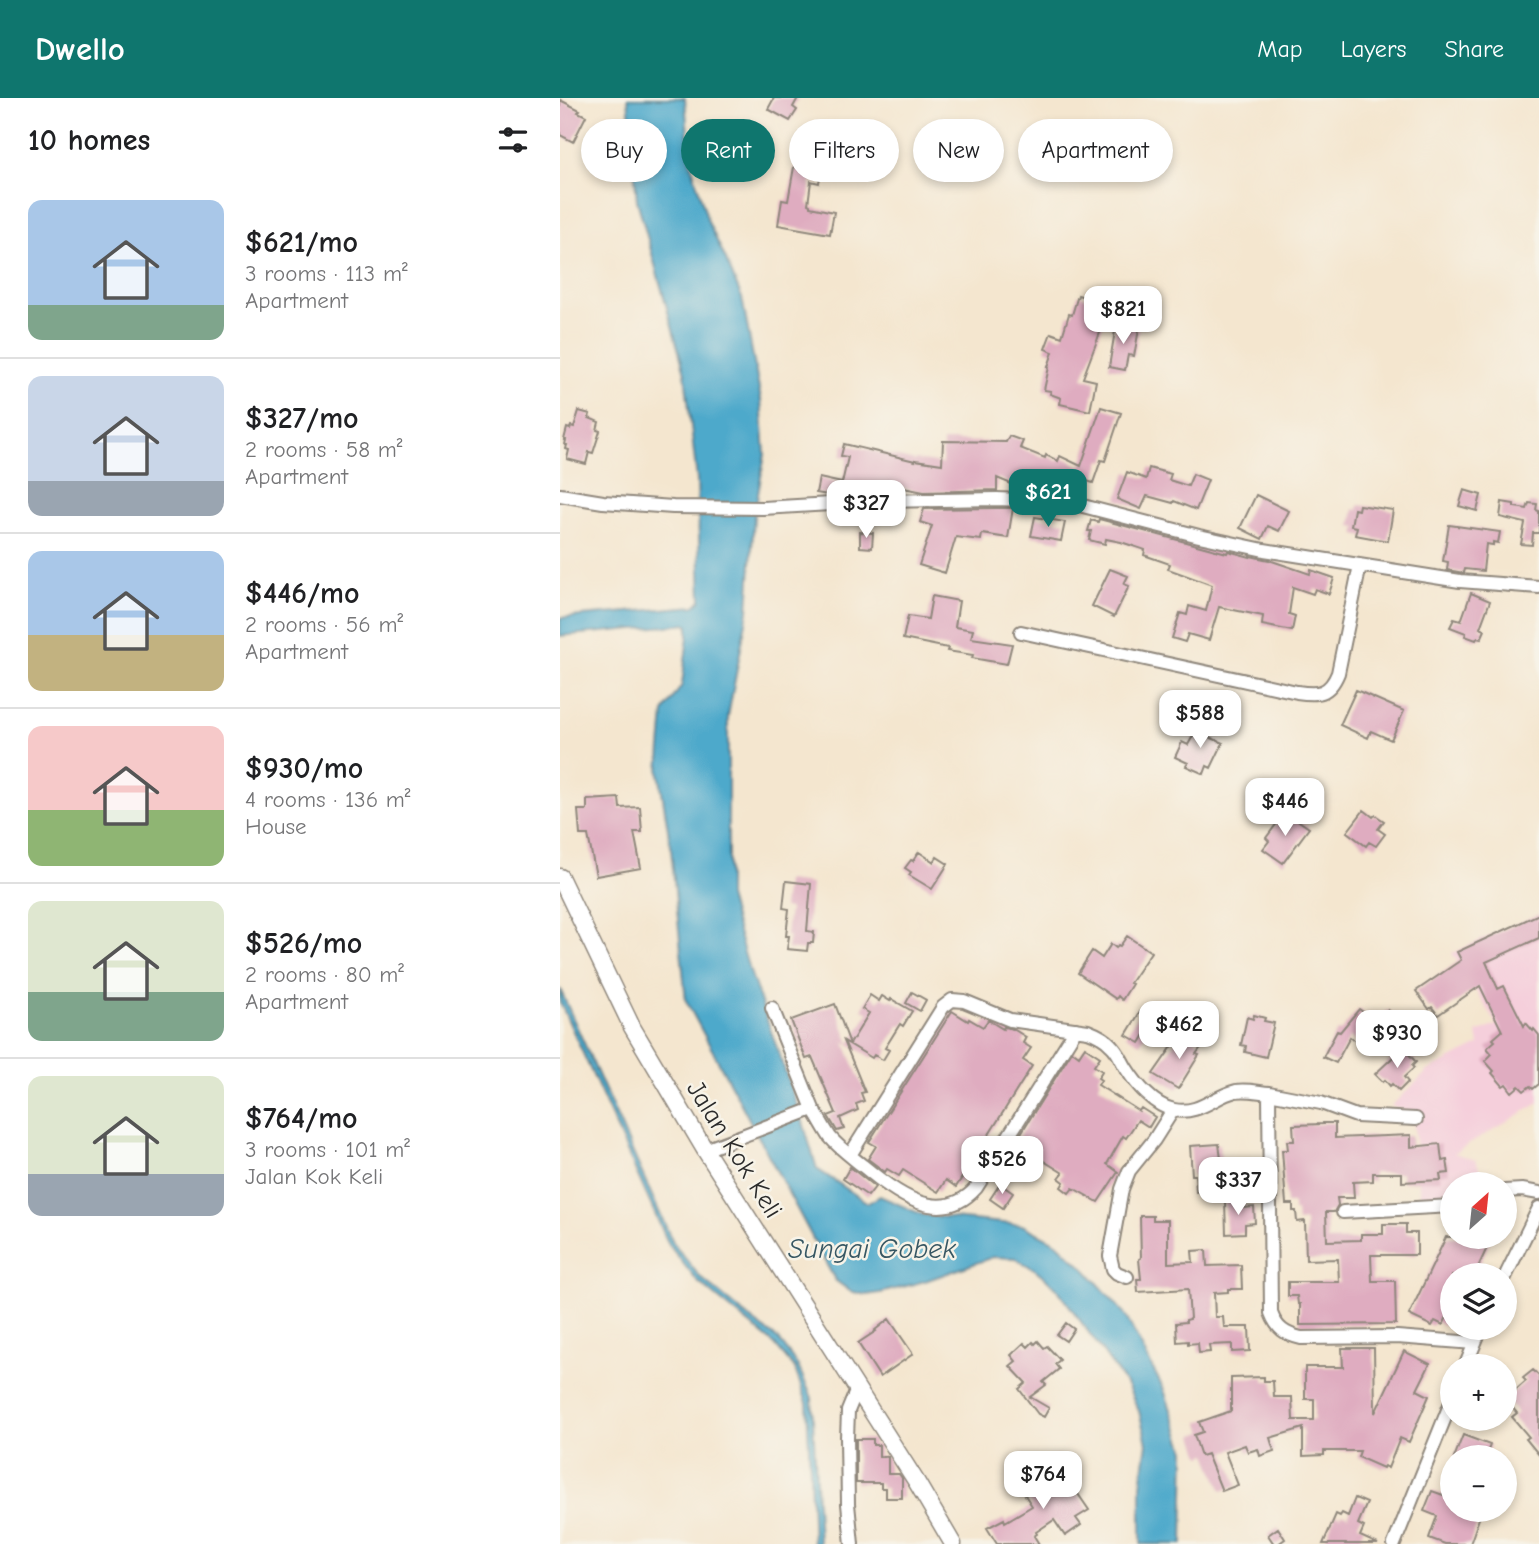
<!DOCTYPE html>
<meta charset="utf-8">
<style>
:root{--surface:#fff;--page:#f2f2f2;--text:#202124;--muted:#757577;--line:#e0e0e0;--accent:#0f766e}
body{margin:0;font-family:"Comic Neue",sans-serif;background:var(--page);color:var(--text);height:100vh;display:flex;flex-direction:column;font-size:26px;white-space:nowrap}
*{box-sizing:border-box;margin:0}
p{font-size:23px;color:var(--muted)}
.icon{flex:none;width:38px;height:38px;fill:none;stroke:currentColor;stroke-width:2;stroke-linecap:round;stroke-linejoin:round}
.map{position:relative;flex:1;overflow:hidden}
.drawer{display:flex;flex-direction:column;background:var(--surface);width:560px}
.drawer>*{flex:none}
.hud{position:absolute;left:21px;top:21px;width:665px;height:63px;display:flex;gap:14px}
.needle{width:46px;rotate:27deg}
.controls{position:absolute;left:880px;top:1074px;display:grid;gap:14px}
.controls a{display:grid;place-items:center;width:77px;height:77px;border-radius:50%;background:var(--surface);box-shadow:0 4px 10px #0003;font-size:35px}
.price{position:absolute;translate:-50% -60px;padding:0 16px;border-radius:14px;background:#fff;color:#222;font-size:23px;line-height:46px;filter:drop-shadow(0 2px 4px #0008)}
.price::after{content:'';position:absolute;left:50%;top:42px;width:21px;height:16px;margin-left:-10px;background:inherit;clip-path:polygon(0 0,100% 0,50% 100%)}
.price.on{background:var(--accent);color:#fff}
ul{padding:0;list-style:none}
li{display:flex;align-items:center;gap:21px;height:175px;padding:0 28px}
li+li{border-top:2px solid var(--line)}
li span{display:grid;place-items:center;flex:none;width:196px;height:140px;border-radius:14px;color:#555}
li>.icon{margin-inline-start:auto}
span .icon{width:84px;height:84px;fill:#fffc;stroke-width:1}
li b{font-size:30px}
h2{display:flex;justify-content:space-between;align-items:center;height:84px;padding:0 28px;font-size:30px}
.tag{padding:0 24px;border-radius:32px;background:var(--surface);box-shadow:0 4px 10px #0003;font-size:24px;line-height:63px}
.tag.on{background:var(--accent);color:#fff}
header{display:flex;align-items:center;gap:42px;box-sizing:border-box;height:98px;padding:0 35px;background:var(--accent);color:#fff}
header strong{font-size:33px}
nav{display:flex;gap:38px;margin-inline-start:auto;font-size:24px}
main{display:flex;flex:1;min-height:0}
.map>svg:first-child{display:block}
</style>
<header>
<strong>Dwello</strong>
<nav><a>Map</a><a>Layers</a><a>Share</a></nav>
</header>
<main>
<section class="drawer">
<h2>10 homes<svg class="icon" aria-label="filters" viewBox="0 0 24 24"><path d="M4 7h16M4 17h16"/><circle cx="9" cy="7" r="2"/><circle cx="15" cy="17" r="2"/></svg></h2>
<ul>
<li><span style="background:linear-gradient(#a9c7e8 75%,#7fa58c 0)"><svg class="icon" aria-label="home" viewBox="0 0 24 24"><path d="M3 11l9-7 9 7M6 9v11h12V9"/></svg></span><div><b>$621/mo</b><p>3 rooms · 113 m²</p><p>Apartment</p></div></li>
<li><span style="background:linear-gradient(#c9d6e8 75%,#9aa5b1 0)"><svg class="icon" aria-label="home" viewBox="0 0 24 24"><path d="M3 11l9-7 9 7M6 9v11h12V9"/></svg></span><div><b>$327/mo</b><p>2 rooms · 58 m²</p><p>Apartment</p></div></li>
<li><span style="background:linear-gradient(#a9c7e8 60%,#c2b280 0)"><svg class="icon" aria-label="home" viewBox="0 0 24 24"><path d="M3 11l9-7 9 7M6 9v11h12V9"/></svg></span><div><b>$446/mo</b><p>2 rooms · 56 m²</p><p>Apartment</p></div></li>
<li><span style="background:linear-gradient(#f6c9c9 60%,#8fb573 0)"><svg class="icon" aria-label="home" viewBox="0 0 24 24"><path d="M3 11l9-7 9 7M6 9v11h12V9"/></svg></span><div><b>$930/mo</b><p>4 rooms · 136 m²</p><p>House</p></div></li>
<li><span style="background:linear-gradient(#dfe7d0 65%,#7fa58c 0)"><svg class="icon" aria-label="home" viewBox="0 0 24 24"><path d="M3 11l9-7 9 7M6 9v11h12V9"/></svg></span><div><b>$526/mo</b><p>2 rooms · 80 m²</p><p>Apartment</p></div></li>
<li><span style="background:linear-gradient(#dfe7d0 70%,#9aa5b1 0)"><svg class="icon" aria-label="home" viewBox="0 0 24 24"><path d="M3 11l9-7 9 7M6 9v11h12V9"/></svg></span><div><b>$764/mo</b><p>3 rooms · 101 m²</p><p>Jalan Kok Keli</p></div></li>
</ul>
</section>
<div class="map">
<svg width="979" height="1446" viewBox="0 0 979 1446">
<rect width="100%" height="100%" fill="#f7f3e8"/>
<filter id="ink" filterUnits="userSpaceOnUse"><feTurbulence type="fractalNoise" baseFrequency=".0143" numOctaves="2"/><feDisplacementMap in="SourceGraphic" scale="14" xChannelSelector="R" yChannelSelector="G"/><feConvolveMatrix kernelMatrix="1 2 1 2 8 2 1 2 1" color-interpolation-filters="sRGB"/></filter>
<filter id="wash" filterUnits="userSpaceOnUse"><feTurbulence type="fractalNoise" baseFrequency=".00686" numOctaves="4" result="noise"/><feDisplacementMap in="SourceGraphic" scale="28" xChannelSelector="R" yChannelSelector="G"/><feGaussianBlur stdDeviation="1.57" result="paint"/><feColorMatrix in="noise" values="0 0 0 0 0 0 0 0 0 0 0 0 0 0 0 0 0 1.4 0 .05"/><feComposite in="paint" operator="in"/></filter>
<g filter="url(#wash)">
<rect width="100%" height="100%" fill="#f4e6cf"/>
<path fill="#f5cfdb" d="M979,816V1005L894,1055L916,1062L925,1085L892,1087V1093L860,1101L853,1015L831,1008L869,972L919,947L917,935L937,927L892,855Z"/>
<path fill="#4da9cb" stroke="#3c6a7b" stroke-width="2" d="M68,0H125L130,62L148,124L166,162L182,200L201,302L205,356L194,419L188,513L168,618V799L187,865L243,1024L257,1071L308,1105L320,1098L363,1117L462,1127L497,1145L527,1173L564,1215L604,1292L625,1352L623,1446H581V1387L587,1345L579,1313L568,1289L496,1189L476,1172L455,1160L433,1159L365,1183L320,1195L306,1197L290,1193L275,1182L126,903L111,751L99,674L104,614L122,587L128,538V526L0,538V520L135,508L141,502L137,382L125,275L77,102Z
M0,891L113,1145L140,1179L193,1223L219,1242L238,1268L252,1300L259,1446H253L247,1305L235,1271L215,1247L137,1183L109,1147L0,904Z"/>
<g id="blocks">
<path fill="#dfacc0" d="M214,0H238L233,9L237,12L230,23L208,11Z
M0,2L20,12L18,14L26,18L13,44L0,37Z
M234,69L261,73L259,85L251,83L248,106L250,107V109L274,114L270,136L218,127L222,102L228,103Z
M518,197L531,201L529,206L543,210L542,215L547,216L523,280L536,283L530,313L500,306L501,300L490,296L491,293L484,292L489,269H488L493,254L485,251L491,235L502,239L509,216L512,217Z
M556,227L579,231L574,258L568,257L565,272L549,269Z
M541,309L561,315L545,363L541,362L533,385L521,381L514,398L492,395L471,385L468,393L437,380V392L364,394L338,389L337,394L310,395L295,392L294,396L280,397L273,395L272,397H268L256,395L259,380L282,385L288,359L281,358L284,346L355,363V362L382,366L383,343L446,344L449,338L463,343L460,350L485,360L486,357L498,363L500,358L521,368Z
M19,313L30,316L29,320L39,324L37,332L40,333L33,355L29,354L26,366L7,361L9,352L6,351L7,347H5L6,342H4L7,330L10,331L11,328L14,329Z
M589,370L611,376L609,382L628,388L633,376L648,382L636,412L614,403L613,405L587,398L581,411L557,401L567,374L586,381Z
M904,392L921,397L917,413L899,408Z
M696,397L729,413L719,433L708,428L702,441L680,430Z
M942,404L954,406V409L967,411L969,405L977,406L976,412L979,413V435H973L972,447L961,446L965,425L940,419Z
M799,407L833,412L828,443L795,437L797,429L791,428L794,411L798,412Z
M437,410H453L448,440L422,436L421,442L396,439L385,475L359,467L372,428L360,424L364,411Z
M475,419L505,424L501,443L471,438Z
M539,421L667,455L668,453L690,459V458L709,462L750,476L751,472L774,480L769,496L755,491L753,496L733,489L729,516L735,518L732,533L702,527L703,518L659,509L649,542L628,536L625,544L612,540L620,515L627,517L629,508L646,513L652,487L608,471L610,466L584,457L585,452L561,444L546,441L545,446L529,442L531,433H528L531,422L538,424Z
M889,427L940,434L938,445L933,444V447L926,446L923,473L905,471L904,475L887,472L888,464L883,463Z
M300,434L313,435L312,450L300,449Z
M550,471L568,478L564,486L569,488L554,519L532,508Z
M911,495L930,503L920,530L925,532L921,541L917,540L916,542L905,538L906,535L890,529L894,521L901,523Z
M372,498L399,503L395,529L413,532L411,540L452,546L447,566L412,560L413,557L387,553L388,550L343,541L348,518L368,521Z
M796,592L844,613L831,642L811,633L808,640L780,627Z
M640,625L653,631L649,639L663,645L651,670L647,668L644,676L626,668L628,665L615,659L622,644L628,647Z
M59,700L60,710L80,709L82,734H74L81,770L36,778L28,737H20L18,712H27V702Z
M804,712L813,719L815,717L824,723L818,731L825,736L816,748L809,744L806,748L787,734Z
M730,717L749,730L723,765L703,751L709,743L706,740L721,720L725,723Z
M359,754L374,764L377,759L388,766L372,791L349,777L351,774L345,770L351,762L353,763Z
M226,783L251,786L247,833L254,834L253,845H248L247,853L227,851L229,838H226L229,811L223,810Z
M979,816V840L926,864L938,891L944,888L964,928L966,925L973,933L974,931L979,937V986L973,991L970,988L964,993L959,988L952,994L946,986L943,988L932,975L934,973L925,963L932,956L927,950L935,943L933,941L942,933L920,888L878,917L872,909L869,911L856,893L901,862L897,854Z
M567,838L591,854L570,885L572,886L562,902L558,898L556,901L518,875L532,853L542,860L551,846L556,850L558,847L560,848Z
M352,894L366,902L360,913L346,905Z
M310,897L319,903L322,898L330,903L331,901L352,913L343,928L340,926L325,950L329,952L323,962L314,957L312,960L284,943L305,994L301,995L304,1003L296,1006L298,1012L280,1020L284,1031L277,1033L268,1018L276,1015L252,959L246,961L231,922L275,906L290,946L309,915L302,911Z
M799,911L803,914L800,919L803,922L808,915L813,919L817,914L822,919L828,912L840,922L815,951L808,945L804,950L790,939L776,965L763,959L777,933L780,934Z
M392,913L408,923L409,921L423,929L428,922L443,931L444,929L453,931L466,939L463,945L471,950L463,962L472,968L396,1089L386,1082L378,1094L343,1072L339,1078L327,1071L325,1074L308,1061L316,1048L309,1044Z
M580,914L594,922L580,945L566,937Z
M694,917L705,920L704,923L714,925L706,959L685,954L686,948L681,947L687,919L693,921Z
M623,933L643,947L636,956L639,957L618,991L593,976Z
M525,949L540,959L534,968L542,973L538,980L541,982L538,987L579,1013L581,1010L595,1019L589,1029L578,1022L566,1040L563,1038L547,1066L558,1074L538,1104L513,1090L509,1095L501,1089L504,1084L499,1080L503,1075L455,1045L512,953L519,958Z
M843,950L856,964L852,968L854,970L844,979L848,984L839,993L832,986L830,988L825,982L823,984L815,976Z
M763,1025H775V1040L851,1037V1049L880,1046L882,1063L887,1062L889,1075L880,1076L881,1082L842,1084V1075H813V1083L793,1084L794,1100H777L778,1107L774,1114H766L767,1143L801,1142V1136H823V1126H846V1135H857V1157H811L812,1183H835L836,1226L740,1227V1206H738L737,1198H728V1184H779L778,1161L746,1162L745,1123L737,1124L736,1113H733V1106H726L722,1052H728L727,1043H734L733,1027L763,1026Z
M659,1046L661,1061H668L669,1076L648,1078L649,1093L636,1094L635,1077H632L630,1048Z
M290,1069L315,1089L308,1098L283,1081Z
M440,1086L453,1095L443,1110L430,1101Z
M684,1102V1110L694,1109L695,1125L685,1126V1135L666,1136L665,1103Z
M580,1118H593V1122H608V1165L633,1164L632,1153L646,1152L647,1168L681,1167L682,1191H668V1194L654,1195L655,1219H663L664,1229H689L690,1253L672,1254V1246L649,1247L650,1254L639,1255L638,1245L628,1246V1243L617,1244L616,1225L626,1224V1222L630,1221L628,1191L578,1194L577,1181H581L579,1161L581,1160Z
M886,1139H932L914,1178H892V1219L888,1217L883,1227L875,1223L872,1228L849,1217Z
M329,1221L353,1256L320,1279L298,1245L316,1233L315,1232Z
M506,1225L514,1231L506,1243L497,1237Z
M478,1243L484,1250L487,1248L500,1262L495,1266L499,1271L483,1284L486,1287L470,1299L489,1310L484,1319L478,1316L459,1291L466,1285L450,1268L456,1263L451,1257L464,1245L468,1249L473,1244L475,1246Z
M782,1250H814L815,1315L844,1253L870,1266L857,1292L869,1298L849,1344L840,1340L828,1370L824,1368L823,1370L798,1359L800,1353H764V1357L743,1358V1330L710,1340L714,1353L700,1358L698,1351L688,1354L685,1347L665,1354L678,1387L662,1393L647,1356L641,1358L634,1337L643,1334L639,1324L671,1313V1280L704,1279V1283H713L714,1299H732L733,1322H754V1301H745V1269H783Z
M973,1272L979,1278V1357L966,1341L969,1339L952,1319L957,1315L947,1303L951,1300L949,1298L966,1283L963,1280Z
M903,1337L930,1347L925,1360H894Z
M296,1341H313V1347H319V1358L328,1359V1376H339L342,1380V1400H326V1390H321V1385H296Z
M497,1356L508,1373L502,1377L514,1394L516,1393L529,1412L516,1420L521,1427L505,1438L494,1422L476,1434L477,1436L474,1438L479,1446H437L427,1430L444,1421L445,1424L472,1408L465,1397L496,1377L487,1363Z
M891,1375L892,1376V1412H922L910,1446H885L869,1440L877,1418L864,1413L872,1393L883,1397Z
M795,1400L807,1405L798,1426L804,1429L800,1438L818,1446H763L776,1416L780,1418L782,1415L788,1418Z
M718,1430L725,1441L718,1446H714L708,1437Z"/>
</g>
</g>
<g filter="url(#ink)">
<use href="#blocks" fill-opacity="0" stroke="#90887d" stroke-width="2"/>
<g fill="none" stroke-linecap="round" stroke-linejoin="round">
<defs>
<path id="minor" d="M0,397L43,404L113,409L203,410L321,403L437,401L485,403L519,407L639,438L704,452L900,483L979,489
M461,534L737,594C758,597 769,597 778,575L800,467
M212,910L253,1011
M709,995L761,1005L796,1018L856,1021
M145,1052L253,1011C259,1020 264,1030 270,1039C279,1050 292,1059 303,1068C335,1094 380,1130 416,1090L516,931
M290,1057L383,909L392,902L404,903L450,922L528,933C536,936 545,940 551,947C558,953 561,962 566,970C576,986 594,1008 614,1012C639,1017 654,998 676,993C687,991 698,994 709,995L711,1215C717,1231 725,1236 741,1240L837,1239L914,1245
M945,1093L962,1092L979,1095
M783,1114L892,1108
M567,1179L557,1175L553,1171L550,1158L562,1091L569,1073L594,1042L613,1012
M945,1179L979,1110
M905,1269L921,1230
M292,1446L288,1406L287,1340L288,1313L297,1291
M834,1446L892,1302"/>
<path id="tertiary" d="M0,779L72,929L145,1052L356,1383L393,1446"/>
</defs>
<use href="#minor" stroke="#90887d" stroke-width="16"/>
<use href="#tertiary" stroke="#90887d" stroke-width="19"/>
<use href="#minor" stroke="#fff" stroke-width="12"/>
<use href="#tertiary" stroke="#fff" stroke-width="16"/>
</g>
</g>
<g text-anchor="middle" stroke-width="5" stroke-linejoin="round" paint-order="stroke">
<g font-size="26" fill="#2b2b2b" stroke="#f7f3e8">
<text transform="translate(175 1051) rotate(58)" y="9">Jalan Kok Keli</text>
</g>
<g font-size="28" font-style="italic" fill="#375763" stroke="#f7f3e8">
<text x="312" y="1160">Sungai Gobek</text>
</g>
</g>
</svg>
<div class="controls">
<a><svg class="needle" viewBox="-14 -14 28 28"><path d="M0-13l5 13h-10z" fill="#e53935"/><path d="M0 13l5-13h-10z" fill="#757577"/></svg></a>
<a><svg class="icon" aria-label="layers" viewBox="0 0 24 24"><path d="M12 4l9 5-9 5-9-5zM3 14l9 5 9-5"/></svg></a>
<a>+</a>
<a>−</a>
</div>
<b class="price" style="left:563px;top:248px">$821</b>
<b class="price on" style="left:488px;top:431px">$621</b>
<b class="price" style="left:306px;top:442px">$327</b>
<b class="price" style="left:640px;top:652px">$588</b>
<b class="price" style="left:725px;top:740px">$446</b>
<b class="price" style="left:619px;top:963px">$462</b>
<b class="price" style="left:837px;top:972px">$930</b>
<b class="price" style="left:442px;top:1098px">$526</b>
<b class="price" style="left:678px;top:1119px">$337</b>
<b class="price" style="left:483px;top:1413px">$764</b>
<div class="hud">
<a class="tag">Buy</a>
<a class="tag on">Rent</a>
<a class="tag">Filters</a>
<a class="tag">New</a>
<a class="tag">Apartment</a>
</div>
</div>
</main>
